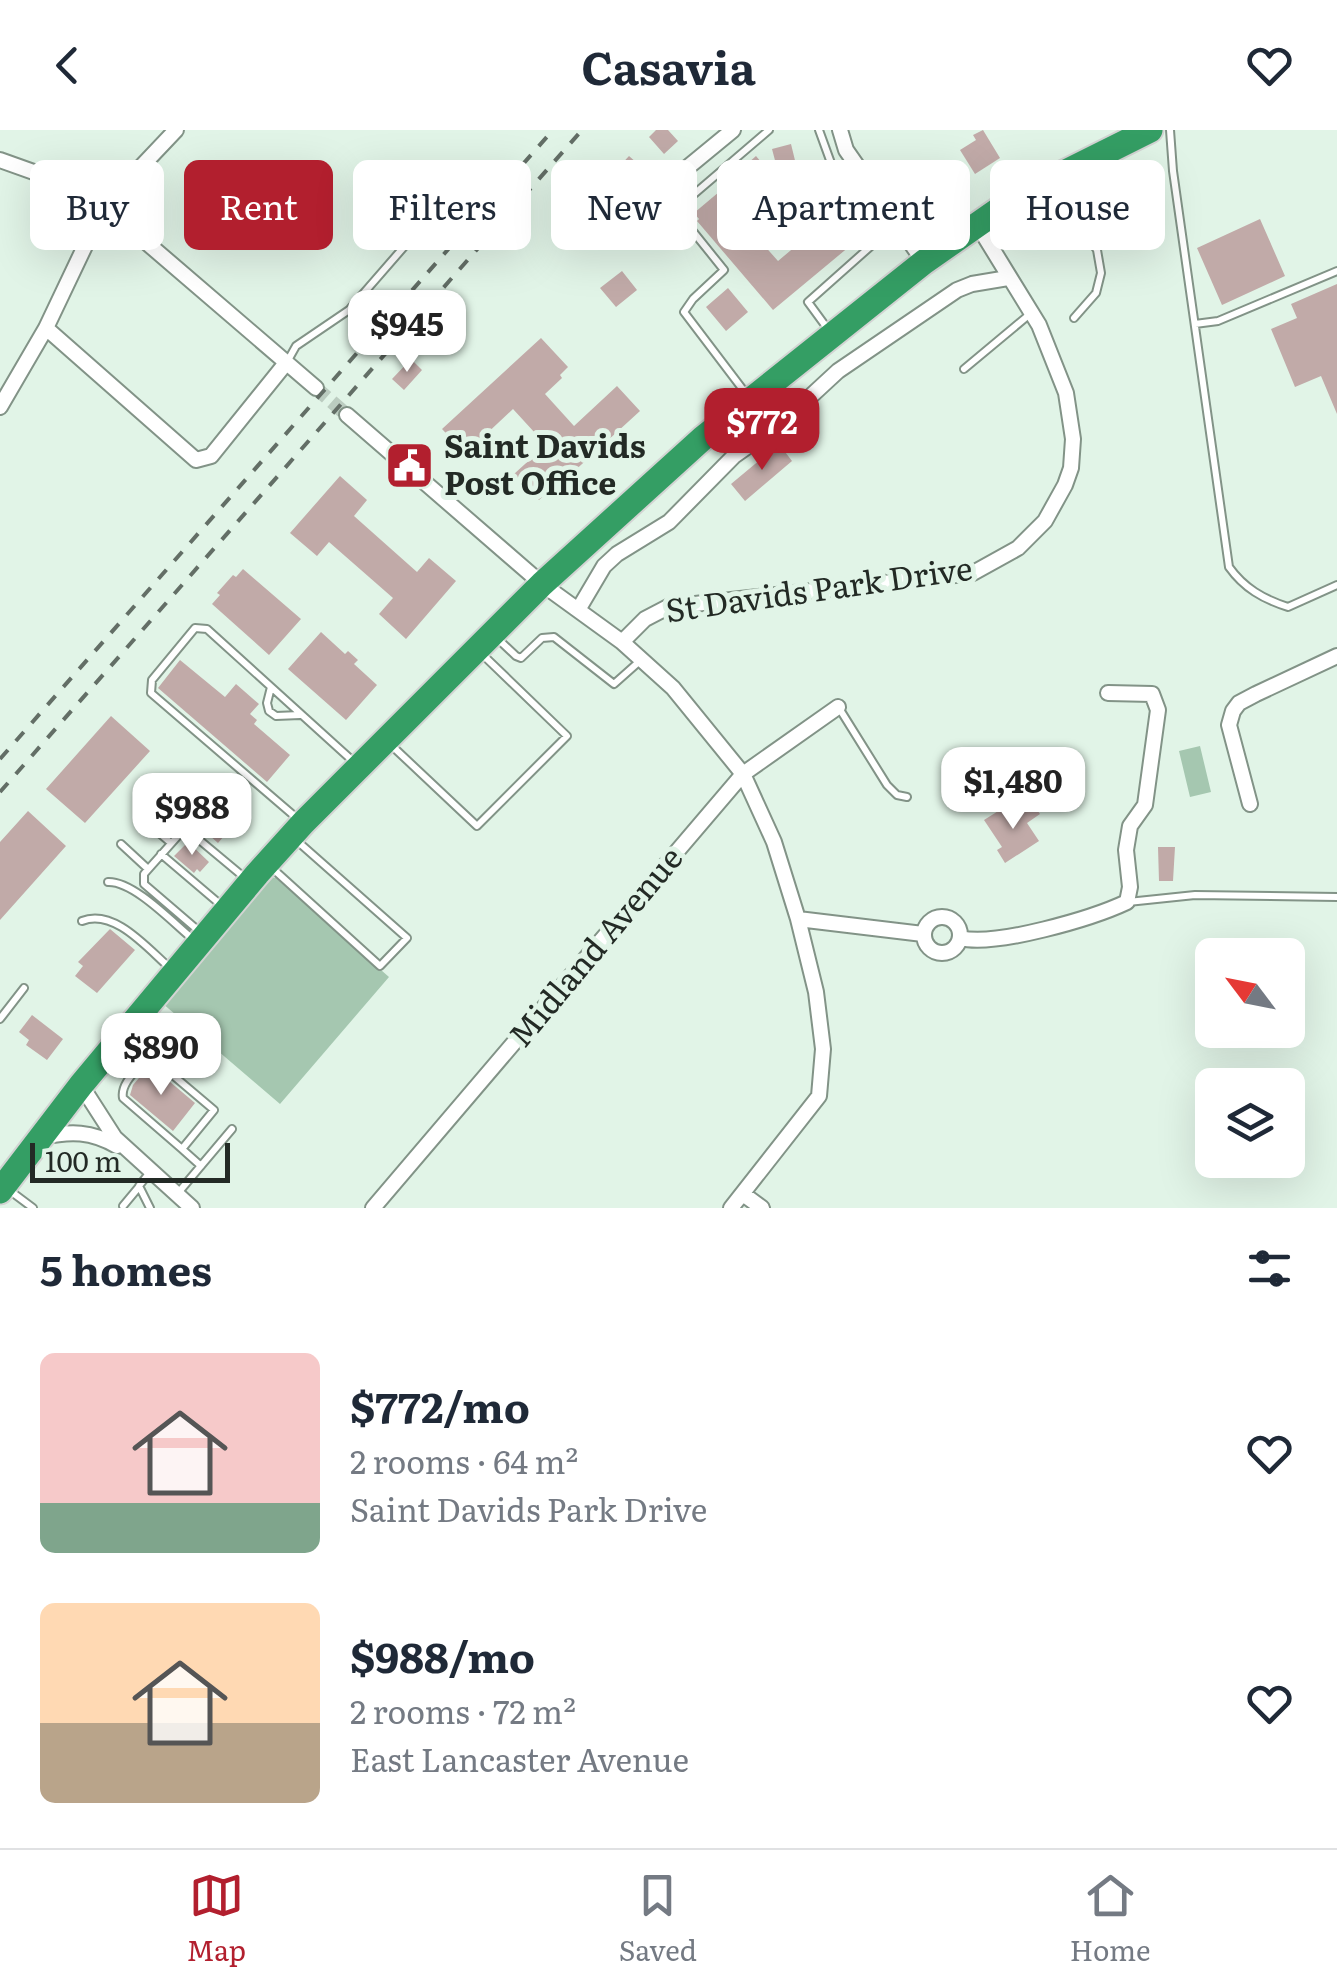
<!DOCTYPE html>
<meta charset="utf-8">
<style>
:root{--surface:#fff;--page:#f2f2f3;--text:#1f2937;--muted:#747a83;--line:#e0e1e3;--accent:#b21f2e}
body{margin:0;font-family:Literata,serif;background:var(--page);color:var(--text);height:100vh;display:flex;flex-direction:column;font-size:38px;white-space:nowrap}
*{box-sizing:border-box;margin:0}
p{font-size:32px;color:var(--muted)}
.icon{flex:none;width:55px;height:55px;fill:none;stroke:currentColor;stroke-width:2;stroke-linecap:round;stroke-linejoin:round}
.map{position:relative;height:1078px;overflow:hidden}
.side{display:flex;flex-direction:column;background:var(--surface);flex:1}
.side>*{flex:none}
.banner{position:absolute;left:30px;top:30px;width:1278px;height:90px;display:flex;gap:20px}
.needle{width:65px;rotate:302deg}
.fabs{position:absolute;left:1195px;top:808px;display:grid;gap:20px}
.fabs a{display:grid;place-items:center;width:110px;height:110px;border-radius:15px;background:var(--surface);box-shadow:0 10px 40px #0002;font-size:50px}
.scale{position:absolute;left:30px;bottom:25px;width:200px;box-sizing:border-box;padding-left:10px;border:5px solid #232a25;border-top:0;font-size:28px;line-height:35px;white-space:nowrap;color:#232a25;-webkit-text-stroke:8px #e1f4e7;paint-order:stroke}
.price{position:absolute;translate:-50% -85px;padding:0 22px;border-radius:20px;background:#fff;color:#222;font-size:32px;line-height:65px;filter:drop-shadow(0 2px 5px #0008)}
.price::after{content:'';position:absolute;left:50%;top:60px;width:30px;height:22px;margin-left:-15px;background:inherit;clip-path:polygon(0 0,100% 0,50% 100%)}
.price.on{background:var(--accent);color:#fff}
ul{padding:0;list-style:none}
li{display:flex;align-items:center;gap:30px;height:250px;padding:0 40px}
li span{display:grid;place-items:center;flex:none;width:280px;height:200px;border-radius:15px;color:#555}
li>.icon{margin-inline-start:auto}
span .icon{width:120px;height:120px;fill:#fffc;stroke-width:1}
li b{font-size:42px}
h2{display:flex;justify-content:space-between;align-items:center;height:120px;padding:0 40px;font-size:42px}
.chip{padding:0 35px;border-radius:15px;background:var(--surface);box-shadow:0 10px 40px #0002;font-size:35px;line-height:90px}
.chip.on{background:var(--accent);color:#fff}
header{display:flex;justify-content:space-between;align-items:center;height:130px;padding:0 40px;background:var(--surface);font-size:45px;font-weight:700}
.tabs{display:flex;justify-content:space-around;align-items:center;height:140px;border-top:2px solid var(--line);background:var(--surface);font-size:28px;color:var(--muted)}
.tabs a{display:grid;justify-items:center;gap:5px}
.tabs .on{color:var(--accent)}
.map>svg:first-child{display:block}
</style>
<header><svg class="icon" aria-label="back" viewBox="0 0 24 24"><path d="M15 5l-7 7 7 7"/></svg>Casavia<svg class="icon" aria-label="heart" viewBox="0 0 24 24"><path d="M12 20l-8-8c-3-5 5-10 8-4 3-6 11-1 8 4z"/></svg></header>
<div class="map">
<svg width="1337" height="1078" viewBox="0 0 1337 1078">
<rect width="100%" height="100%" fill="#e1f4e7"/>
<path fill="#a5c7b0" d="M1200,616L1211,662L1190,667L1179,621Z
M257,744L276,748L389,847L280,974L155,867Z"/>
<path fill="#c1aaa8" fill-rule="evenodd" d="M656,0H668L678,11L664,24L649,7Z
M983,0L1000,28L975,44L960,20L976,10L973,5Z
M791,14L801,55L809,48L852,99L849,102L856,111L773,180L697,91L699,89L694,83L732,51L739,43L738,42L756,26L782,57L772,19ZM793,86L809,105L778,131L762,113Z
M629,26L646,41L633,56L616,40Z
M938,40L948,56L942,60L944,63L917,81L907,64L918,57L916,54Z
M1260,89L1285,146L1222,175L1197,118Z
M622,141L637,160L616,177L600,158Z
M1337,154V284L1321,246L1295,257L1271,199L1297,188L1291,174Z
M728,158L748,182L726,201L706,177Z
M541,208L568,237L560,245L562,248L545,264L574,296L617,256L640,281L547,366L546,364L539,370L514,344L546,315L513,279L481,309L484,313L476,320L473,316L465,323L442,299Z
M411,229L422,240L404,260L392,249Z
M779,314L792,331L745,371L731,354Z
M340,346L367,370L354,386L417,442L429,428L456,451L406,509L379,484L393,468L329,412L317,426L290,403Z
M243,439L301,489L269,525L212,474L220,465L217,463L233,445L236,447Z
M321,502L345,524L348,521L358,530L354,534L377,555L346,590L288,539Z
M180,530L225,567L236,554L259,574L250,584L257,590L254,594L290,625L267,652L158,558Z
M111,586L150,621L85,693L46,659Z
M1033,674L1040,684L1027,693L1039,711L1005,733L997,720L1002,717L984,690L1003,678L1010,688Z
M28,681L66,716L0,790V712Z
M201,682L207,687L210,683L230,699L218,713L193,691Z
M188,712L209,732L200,742L197,739L194,743L174,726Z
M1158,717H1175L1173,751H1159Z
M110,799L135,820L97,863L75,846L83,836L78,832Z
M32,885L63,909L47,930L26,915L29,910L19,902Z
M172,902L202,925L185,947L157,923Z
M150,935L195,973L173,1001L130,965L133,955Z"/>
<g fill="none" stroke-linecap="round" stroke-linejoin="round">
<path stroke="#bbccc0" stroke-width="14" stroke-dasharray="14 7" stroke-linecap="butt" d="M316,258L347,285"/>
<defs>
<path id="lane" d="M819,0L831,33L880,108L808,172L830,202
M1170,0L1173,41L1229,437C1244,458 1263,469 1288,477L1337,455
M1011,80L1029,106L1063,87L1079,94L1097,120L1101,143L1096,163L1074,188
M1195,194L1218,191L1337,141
M287,232L296,216L349,180L436,80
M964,239L1030,184
M747,265L684,182L693,169L724,140L679,84L686,71L769,0
M498,509L516,526L521,528L542,508L554,507L614,554L641,530
M271,557L267,573L269,581L276,586L300,585
M839,578L887,655L897,665L907,667
M391,615L477,696L567,606L483,525
M170,679L184,690L185,698L144,744V754L200,802
M299,690L151,563L152,550L195,498L207,499L355,633
M145,691L171,713
M185,698L245,748
M121,714L148,739
M161,724L221,775
M272,738L380,836L407,808L296,710
M108,752C134,751 173,793 194,810
M1128,772L1195,765L1337,767
M82,791C114,778 147,818 170,838
M0,889L24,858
M182,1019L123,968C120,953 139,938 149,925L214,980L182,1019L201,1036
M150,1042L139,1056L150,1078
M9,1060L33,1078
M178,1063L232,999
M123,1076L138,1058"/>
<path id="street" d="M840,0L846,20L924,132
M0,30L70,55L104,76L316,258
M665,56L733,0
M46,198L196,330L211,326L286,233
M0,277L46,198L104,76L176,0
M347,285L542,454L622,512L673,558L743,644L774,712L798,789L816,862L823,919L819,966L731,1078
M578,480L604,436L617,424L669,392L734,326L785,290L838,241L957,160L972,154L1008,148
M622,512L645,489L668,477L973,443L1018,418L1045,391L1065,355L1071,338L1073,309L1066,263L1039,195L977,94
M1250,674L1229,595L1233,581L1239,573L1256,564L1337,526
M924 805a18 18 0 1 1 36 0a18 18 0 1 1-36 0Z
M798,789L923,804
M960,808C996,817 1093,788 1127,772L1130,757L1126,720L1130,696L1145,675L1158,580L1152,564L1108,563
M81,955L115,1008L192,1078
M42,1007C71,1001 91,1001 117,1016
M743,1064L762,1078
M373,1078L743,644L838,577"/>
<path id="highway" d="M0,1061L81,955L257,744L303,693L542,454L703,308L924,132L1007,74L1064,43L1150,0"/>
</defs>
<use href="#lane" stroke="#829387" stroke-width="10"/>
<use href="#street" stroke="#829387" stroke-width="18"/>
<use href="#highway" stroke="#d3d4d3" stroke-width="29"/>
<use href="#lane" stroke="#fff" stroke-width="6"/>
<use href="#street" stroke="#fff" stroke-width="14"/>
<use href="#highway" stroke="#349e64" stroke-width="25"/>
<path stroke="#636e66" stroke-width="4" stroke-dasharray="12 12" stroke-linecap="butt" d="M0,629L553,0
M0,662L582,0"/>
</g>
<defs>
<symbol id="civic-square" viewBox="-11 -11 22 22"><rect x="-9" y="-9" width="18" height="18" rx="4" fill="#b21f2e" stroke="#e1f4e7"/><path d="M-.6-6.5H3V-4.5H.6V-3L4-1V1h2V6H-6V1h2V-1L-.6-3ZM-1.2 2.5V6h2.4V2.5Z" fill="#fff"/></symbol>
</defs>
<g fill-rule="evenodd">
<use href="#civic-square" x="382" y="308" width="55" height="55"/>
</g>
<g text-anchor="middle" stroke-width="10" stroke-linejoin="round" paint-order="stroke">
<g font-size="32" font-weight="bold" fill="#232a25" stroke="#e1f4e7" text-anchor="start">
<text x="444" y="328">Saint Davids<tspan x="444" dy="37">Post Office</tspan></text>
</g>
<g font-size="32" fill="#232a25" stroke="#e1f4e7">
<text transform="translate(819 460) rotate(-8)" y="11">St Davids Park Drive</text>
<text transform="translate(596 817) rotate(-50)" y="11">Midland Avenue</text>
</g>
</g>
</svg>
<div class="fabs">
<a><svg class="needle" viewBox="-14 -14 28 28"><path d="M0-13l5 13h-10z" fill="#e53935"/><path d="M0 13l5-13h-10z" fill="#747a83"/></svg></a>
<a><svg class="icon" aria-label="layers" viewBox="0 0 24 24"><path d="M12 4l9 5-9 5-9-5zM3 14l9 5 9-5"/></svg></a>
</div>
<div class="scale">100 m</div>
<b class="price" style="left:407px;top:245px">$945</b>
<b class="price on" style="left:762px;top:343px">$772</b>
<b class="price" style="left:1013px;top:702px">$1,480</b>
<b class="price" style="left:192px;top:728px">$988</b>
<b class="price" style="left:161px;top:968px">$890</b>
<div class="banner">
<a class="chip">Buy</a>
<a class="chip on">Rent</a>
<a class="chip">Filters</a>
<a class="chip">New</a>
<a class="chip">Apartment</a>
<a class="chip">House</a>
</div>
</div>
<section class="side">
<h2>5 homes<svg class="icon" aria-label="filters" viewBox="0 0 24 24"><path d="M4 7h16M4 17h16"/><circle cx="9" cy="7" r="2"/><circle cx="15" cy="17" r="2"/></svg></h2>
<ul>
<li><span style="background:linear-gradient(#f6c9c9 75%,#7fa58c 0)"><svg class="icon" aria-label="home" viewBox="0 0 24 24"><path d="M3 11l9-7 9 7M6 9v11h12V9"/></svg></span><div><b>$772/mo</b><p>2 rooms · 64 m²</p><p>Saint Davids Park Drive</p></div><svg class="icon" aria-label="heart" viewBox="0 0 24 24"><path d="M12 20l-8-8c-3-5 5-10 8-4 3-6 11-1 8 4z"/></svg></li>
<li><span style="background:linear-gradient(#ffd9b3 60%,#b9a48a 0)"><svg class="icon" aria-label="home" viewBox="0 0 24 24"><path d="M3 11l9-7 9 7M6 9v11h12V9"/></svg></span><div><b>$988/mo</b><p>2 rooms · 72 m²</p><p>East Lancaster Avenue</p></div><svg class="icon" aria-label="heart" viewBox="0 0 24 24"><path d="M12 20l-8-8c-3-5 5-10 8-4 3-6 11-1 8 4z"/></svg></li>
</ul>
</section>
<nav class="tabs">
<a class="on"><svg class="icon" aria-label="map" viewBox="0 0 24 24"><path d="M3 6l6-2 6 2 6-2v14l-6 2-6-2-6 2zM9 4v14M15 6v14"/></svg>Map</a>
<a><svg class="icon" aria-label="saved" viewBox="0 0 24 24"><path d="M7 4h10v16l-5-4-5 4z"/></svg>Saved</a>
<a><svg class="icon" aria-label="home" viewBox="0 0 24 24"><path d="M3 11l9-7 9 7M6 9v11h12V9"/></svg>Home</a>
</nav>
